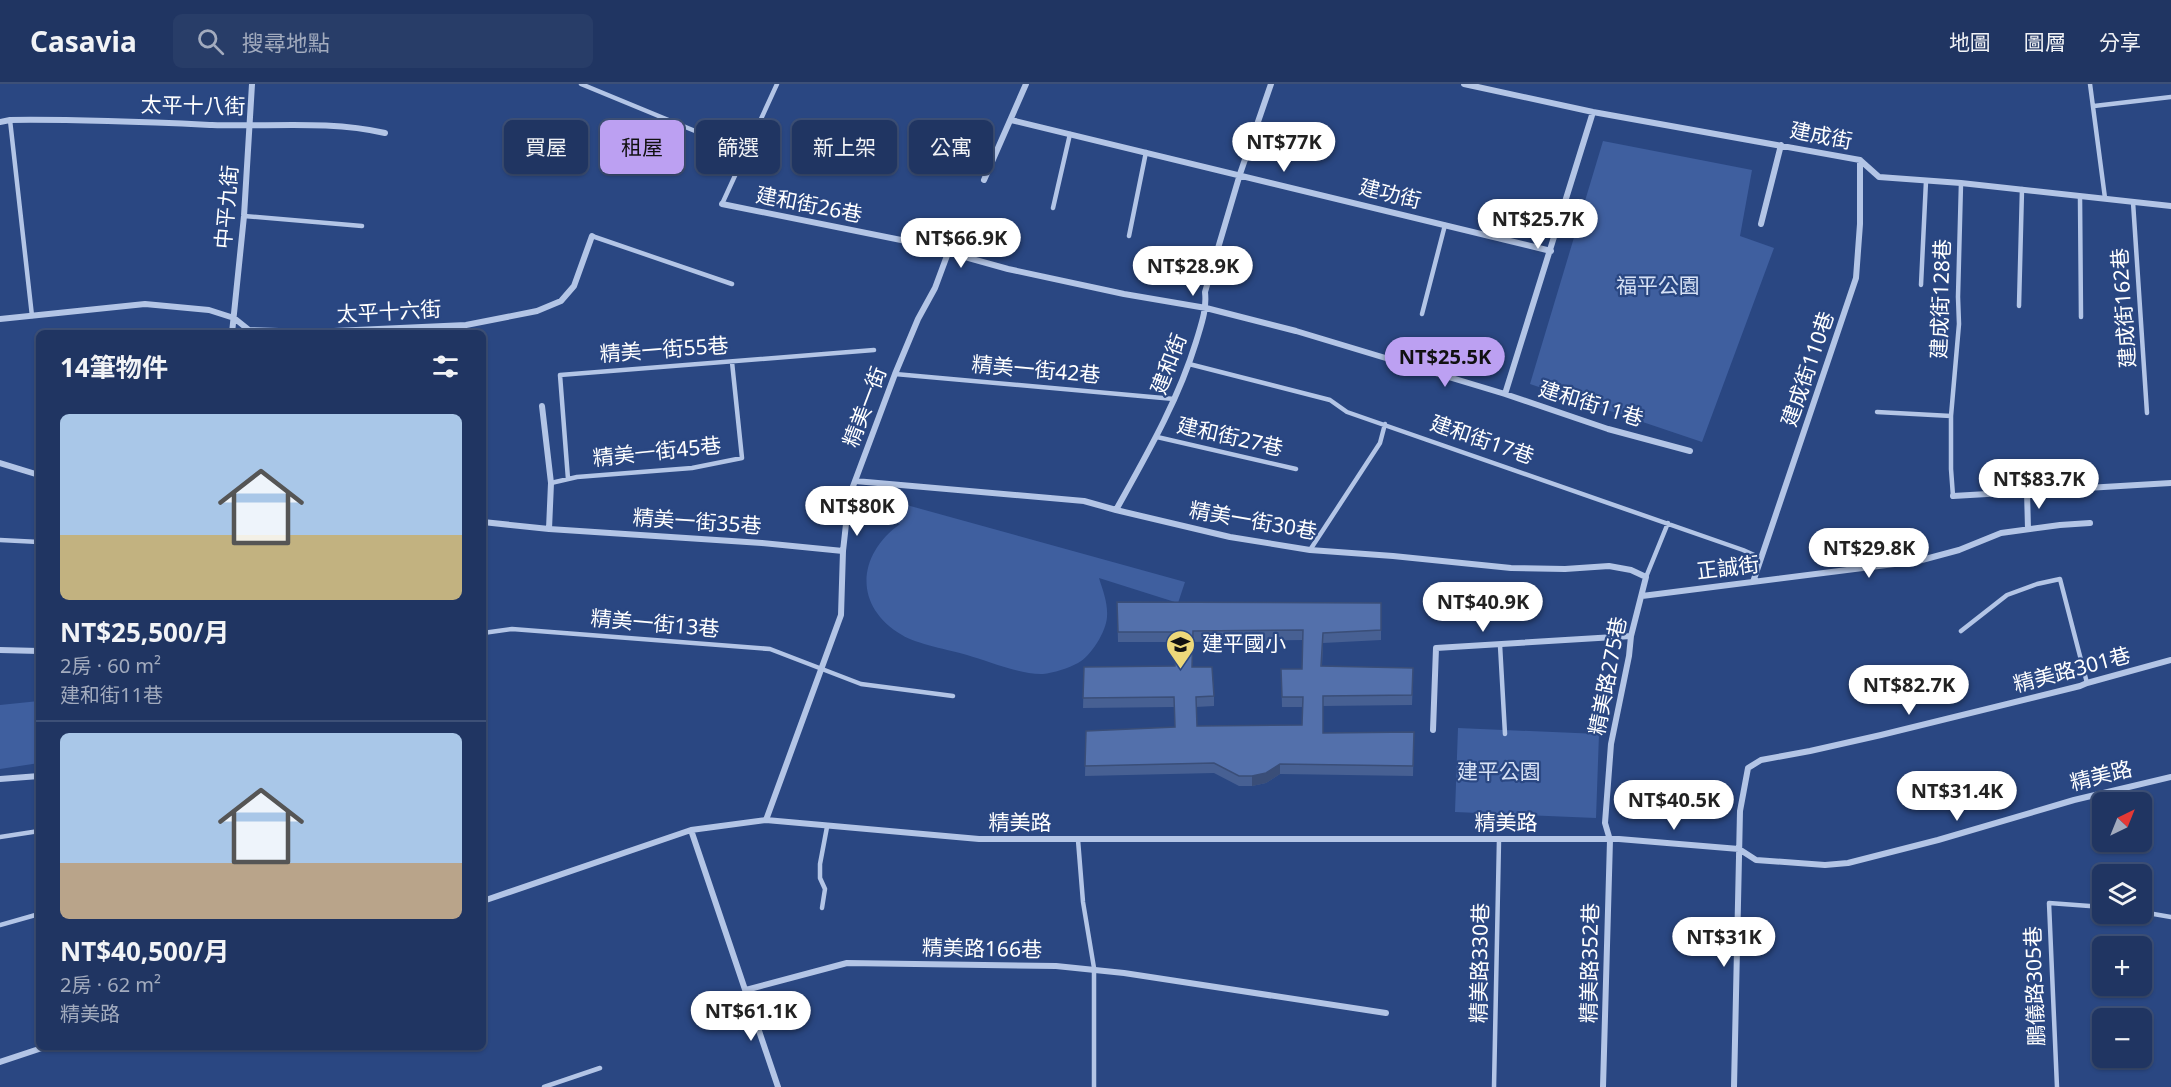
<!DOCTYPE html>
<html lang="zh-TW">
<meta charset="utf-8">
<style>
:root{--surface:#203562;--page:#283d68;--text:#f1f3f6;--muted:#a2abbe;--line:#3d5077;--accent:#bca0f2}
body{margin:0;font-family:"Noto Sans","Noto Sans TC",sans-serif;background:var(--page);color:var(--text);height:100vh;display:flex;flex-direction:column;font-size:22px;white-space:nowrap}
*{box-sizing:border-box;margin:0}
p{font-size:20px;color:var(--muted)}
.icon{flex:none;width:33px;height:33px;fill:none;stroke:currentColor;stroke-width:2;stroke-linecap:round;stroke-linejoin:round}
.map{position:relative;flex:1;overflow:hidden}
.sheet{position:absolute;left:36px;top:246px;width:450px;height:720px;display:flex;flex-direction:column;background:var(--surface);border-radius:9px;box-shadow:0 2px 4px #0004,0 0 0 2px var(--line)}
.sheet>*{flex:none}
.hud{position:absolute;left:504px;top:36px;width:570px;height:54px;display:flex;gap:12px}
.needle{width:39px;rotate:43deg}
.tools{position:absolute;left:2092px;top:708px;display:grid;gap:12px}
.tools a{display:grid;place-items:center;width:60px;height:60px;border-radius:9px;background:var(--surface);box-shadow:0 2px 4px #0004,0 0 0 2px var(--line);font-size:30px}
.price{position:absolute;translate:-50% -51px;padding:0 14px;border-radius:21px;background:#fff;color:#222;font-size:20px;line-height:39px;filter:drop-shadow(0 2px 3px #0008)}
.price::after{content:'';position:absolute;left:50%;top:36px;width:18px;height:14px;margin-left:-9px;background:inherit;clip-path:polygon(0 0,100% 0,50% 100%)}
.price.selected{background:var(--accent);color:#111}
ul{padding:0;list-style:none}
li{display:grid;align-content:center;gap:12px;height:318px;padding:0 24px}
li+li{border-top:2px solid var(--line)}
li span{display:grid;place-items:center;height:186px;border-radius:9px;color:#555}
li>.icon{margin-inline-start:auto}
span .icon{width:108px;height:108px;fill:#fffc;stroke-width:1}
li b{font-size:26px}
h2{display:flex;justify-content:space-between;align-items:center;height:72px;padding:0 24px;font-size:26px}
.chip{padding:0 21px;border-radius:9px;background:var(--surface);box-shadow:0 2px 4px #0004,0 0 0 2px var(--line);font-size:21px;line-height:54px}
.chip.selected{background:var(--accent);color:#111}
header{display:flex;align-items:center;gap:36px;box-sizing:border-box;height:84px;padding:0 30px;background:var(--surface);border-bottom:2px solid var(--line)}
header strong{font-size:28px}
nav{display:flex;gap:33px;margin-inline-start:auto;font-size:21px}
.search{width:420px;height:54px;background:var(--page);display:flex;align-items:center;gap:15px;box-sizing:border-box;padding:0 21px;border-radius:9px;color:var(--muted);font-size:22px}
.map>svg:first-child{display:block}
</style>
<header>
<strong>Casavia</strong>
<div class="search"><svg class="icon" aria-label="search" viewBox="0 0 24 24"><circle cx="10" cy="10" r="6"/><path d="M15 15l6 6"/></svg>搜尋地點</div>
<nav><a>地圖</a><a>圖層</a><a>分享</a></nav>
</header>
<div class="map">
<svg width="2171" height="1003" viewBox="0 0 2171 1003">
<rect width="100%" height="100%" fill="#2a4782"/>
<path fill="#3f5f9f" d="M1603,57L1752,86L1740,152L1774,164L1702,358L1530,300Z
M885,415L1185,498L1178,519L1099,494C1103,507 1108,519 1107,533C1106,548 1091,572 1078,579C1069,584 1053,589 1043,590C1021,591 988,577 967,571C950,566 916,560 902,551C853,522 857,471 900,440L880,433Z
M39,617V679L0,685V621Z
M1458,644L1599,650L1596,734L1455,728Z"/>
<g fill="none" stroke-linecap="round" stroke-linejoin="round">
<path stroke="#b3c5e6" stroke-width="4.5" d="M581,0L746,68
M2090,0L2105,114
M2094,22L2171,13
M10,36L32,232
M2080,113L2081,233
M2133,118L2147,329
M722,120L777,0
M1053,124L1070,50
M244,132L362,142
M592,152L732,200
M1129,152L1146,68
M1921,201L1926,97
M2019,222L2022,105
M1422,230L1445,141
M1189,280L1330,316L1347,328L1743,466L1761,474
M895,290L1174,315
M1877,328L1951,332
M1157,353L1296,385
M568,395L560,291L874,266
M551,399L577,393L692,384L742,374L732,278
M1953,412L1951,385V332L1959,240L1958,213L1961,99
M0,456L39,458
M1310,466L1380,359L1385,340
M1646,493L1668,439
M1961,547L2007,511L2037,500L2060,495L2087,599
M483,549L512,545L770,565L861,600L953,612
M1500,561L1505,650
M0,753L39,747
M1078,756L1083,818L1094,884V1003
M822,824L825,805L820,794V780L827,743
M2142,828L2171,833
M0,841L39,830
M544,1003L600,984
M1494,1003L1499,756
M2057,1003L2049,819L2103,823"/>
<path stroke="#b3c5e6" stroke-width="6" d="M1464,0L1593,28L1860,76L1879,93L1961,99L2171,122
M1011,36L1551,167
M0,38L10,36C77,35 144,38 212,41C270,43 328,36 385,49
M984,96L1026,0
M722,120L911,158L1008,185L1124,210L1206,224L1296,247L1505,310L1608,345L1690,367
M1761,140L1781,61
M0,235L145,220L209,226L234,234L249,246L312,248L466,241L537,227L561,217L574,202L592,152
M232,249L244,132L252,0
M1505,310L1593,28
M0,379L39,391
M855,397L1084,417L1116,426L1230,453L1310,466L1393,472L1511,484L1565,485L1609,482L1631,486L1646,493L1631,552L1629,572L1611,660L1605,739L1610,756L1603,1003
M2027,407L2028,445
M1953,412L2171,399
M1116,426C1146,372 1178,317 1196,258C1201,241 1207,226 1205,208L1240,90L1271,0
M483,438L549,445L551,399L542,322
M549,445L762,459L843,467
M1753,498L1856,194L1860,140V76
M1642,512L1918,477L1959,466L2001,449L2060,441L2090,439
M0,566L39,567
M1433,646L1436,564L1631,552
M0,695L39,692
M766,736L841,531L843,467L849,413L895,290L918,235L935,204L948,169
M691,746L778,1003
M483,817L691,746L766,736L979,755H1619L1739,765L1756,776L1825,781L1848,779L1938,756L2074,716L2171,693
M746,906L847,879L1056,882L1124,889L1386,929
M0,978L45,963
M1734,1003L1740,727L1748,684L1761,676L1810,667L1881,651L2080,602L2087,599L2171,576"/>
</g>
<path fill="#476093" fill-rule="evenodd" d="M1117,518L1381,519V556L1323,559L1322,582L1413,594L1412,621L1323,622V649L1414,648L1413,692L1280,690L1266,699L1252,702H1239L1214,689L1085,692L1086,647L1175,644L1174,623L1083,624L1084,583L1175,582L1176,558H1118ZM1303,556L1302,585H1281L1282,623H1302V641L1197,642L1196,623L1214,622V612L1192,583L1193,558Z"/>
<path fill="#3a4e78" d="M1280,680V690L1266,699L1252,702V692Z"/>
<path fill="#5370ab" stroke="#3a4e78" stroke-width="1.5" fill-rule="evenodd" d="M1117,518L1381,519V546L1323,549L1321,582L1413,584L1412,611L1323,612V649L1414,648L1413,682L1280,680L1266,689L1252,692H1239L1214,679L1085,682L1086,647L1175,643L1174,613L1083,614L1084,583L1175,582L1176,548H1118ZM1303,546L1302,585H1281L1282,613H1303L1302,641L1197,642L1196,613L1214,612L1212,583H1192L1193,547Z"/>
<defs>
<symbol id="school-pin" viewBox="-11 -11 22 30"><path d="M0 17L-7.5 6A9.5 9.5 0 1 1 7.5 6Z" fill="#edd87a" stroke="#2a4782"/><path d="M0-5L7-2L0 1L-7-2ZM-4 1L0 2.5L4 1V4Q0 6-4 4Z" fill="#111"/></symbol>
</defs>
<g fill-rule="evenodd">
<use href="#school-pin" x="1164" y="544" width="33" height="45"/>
</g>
<g text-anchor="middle" stroke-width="4.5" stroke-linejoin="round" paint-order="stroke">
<g font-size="21" fill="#fff" stroke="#2a4782">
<text transform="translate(193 22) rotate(1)" y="7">太平十八街</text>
<text transform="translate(1821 52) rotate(11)" y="7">建成街</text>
<text transform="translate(1390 110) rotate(14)" y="7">建功街</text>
<text transform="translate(809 121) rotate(11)" y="7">建和街26巷</text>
<text transform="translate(227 123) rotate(-85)" y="7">中平九街</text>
<text transform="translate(1941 215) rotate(-88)" y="7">建成街128巷</text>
<text transform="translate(2124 224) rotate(-94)" y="7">建成街162巷</text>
<text transform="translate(389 228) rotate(-3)" y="7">太平十六街</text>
<text transform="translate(664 266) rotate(-4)" y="7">精美一街55巷</text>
<text transform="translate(1169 280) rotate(-69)" y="7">建和街</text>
<text transform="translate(1808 285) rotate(-71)" y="7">建成街110巷</text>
<text transform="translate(1036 286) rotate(5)" y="7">精美一街42巷</text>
<text transform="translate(1591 320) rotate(17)" y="7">建和街11巷</text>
<text transform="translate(865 323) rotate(-69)" y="7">精美一街</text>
<text transform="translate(1230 353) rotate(13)" y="7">建和街27巷</text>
<text transform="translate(1482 356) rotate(19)" y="7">建和街17巷</text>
<text transform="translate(657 368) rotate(-6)" y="7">精美一街45巷</text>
<text transform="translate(1253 437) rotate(10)" y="7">精美一街30巷</text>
<text transform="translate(697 438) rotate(4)" y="7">精美一街35巷</text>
<text transform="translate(1728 484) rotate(-7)" y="7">正誠街</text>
<text transform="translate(655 540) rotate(5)" y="7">精美一街13巷</text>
<text transform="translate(2072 586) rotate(-15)" y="7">精美路301巷</text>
<text transform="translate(1608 592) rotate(-79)" y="7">精美路275巷</text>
<text transform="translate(2101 692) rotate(-14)" y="7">精美路</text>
<text x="1020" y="746">精美路</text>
<text x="1506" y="746">精美路</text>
<text transform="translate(982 865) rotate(1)" y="7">精美路166巷</text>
<text transform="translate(1480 879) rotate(-89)" y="7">精美路330巷</text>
<text transform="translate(1590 879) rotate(-89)" y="7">精美路352巷</text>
<text transform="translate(2035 902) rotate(-92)" y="7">鵬儀路305巷</text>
</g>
<g font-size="21" fill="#d6e1f5" stroke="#2a4782">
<text x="1658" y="209">福平公園</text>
<text x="1499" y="695">建平公園</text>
</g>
<g font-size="21" fill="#fff" stroke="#2a4782" text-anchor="start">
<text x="1202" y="567">建平國小</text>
</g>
</g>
</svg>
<div class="tools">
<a><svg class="needle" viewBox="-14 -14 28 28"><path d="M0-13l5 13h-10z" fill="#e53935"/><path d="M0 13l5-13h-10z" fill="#a2abbe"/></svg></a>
<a><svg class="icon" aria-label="layers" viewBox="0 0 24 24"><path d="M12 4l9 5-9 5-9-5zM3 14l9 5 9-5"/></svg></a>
<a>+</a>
<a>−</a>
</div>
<b class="price" style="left:1284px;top:89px">NT$77K</b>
<b class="price" style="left:1538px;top:166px">NT$25.7K</b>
<b class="price" style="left:961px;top:185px">NT$66.9K</b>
<b class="price" style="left:1193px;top:213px">NT$28.9K</b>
<b class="price selected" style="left:1445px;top:304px">NT$25.5K</b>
<b class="price" style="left:2039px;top:426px">NT$83.7K</b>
<b class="price" style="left:857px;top:453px">NT$80K</b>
<b class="price" style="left:1869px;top:495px">NT$29.8K</b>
<b class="price" style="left:1483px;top:549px">NT$40.9K</b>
<b class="price" style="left:1909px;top:632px">NT$82.7K</b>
<b class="price" style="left:1957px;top:738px">NT$31.4K</b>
<b class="price" style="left:1674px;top:747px">NT$40.5K</b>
<b class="price" style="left:1724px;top:884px">NT$31K</b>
<b class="price" style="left:751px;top:958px">NT$61.1K</b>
<div class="hud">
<a class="chip">買屋</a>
<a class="chip selected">租屋</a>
<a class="chip">篩選</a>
<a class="chip">新上架</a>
<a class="chip">公寓</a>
</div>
<section class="sheet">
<h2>14筆物件<svg class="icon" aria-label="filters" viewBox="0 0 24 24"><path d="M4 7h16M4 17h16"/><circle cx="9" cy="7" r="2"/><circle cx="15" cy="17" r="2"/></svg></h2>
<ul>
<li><span style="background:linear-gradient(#a9c7e8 65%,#c2b280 0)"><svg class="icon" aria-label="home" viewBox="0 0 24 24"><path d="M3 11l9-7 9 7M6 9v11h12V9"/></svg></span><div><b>NT$25,500/月</b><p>2房 · 60 m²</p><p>建和街11巷</p></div></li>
<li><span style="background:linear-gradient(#a9c7e8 70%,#b9a48a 0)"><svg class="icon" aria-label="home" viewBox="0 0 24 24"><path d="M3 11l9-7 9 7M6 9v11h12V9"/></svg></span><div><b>NT$40,500/月</b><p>2房 · 62 m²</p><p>精美路</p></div></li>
</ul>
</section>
</div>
